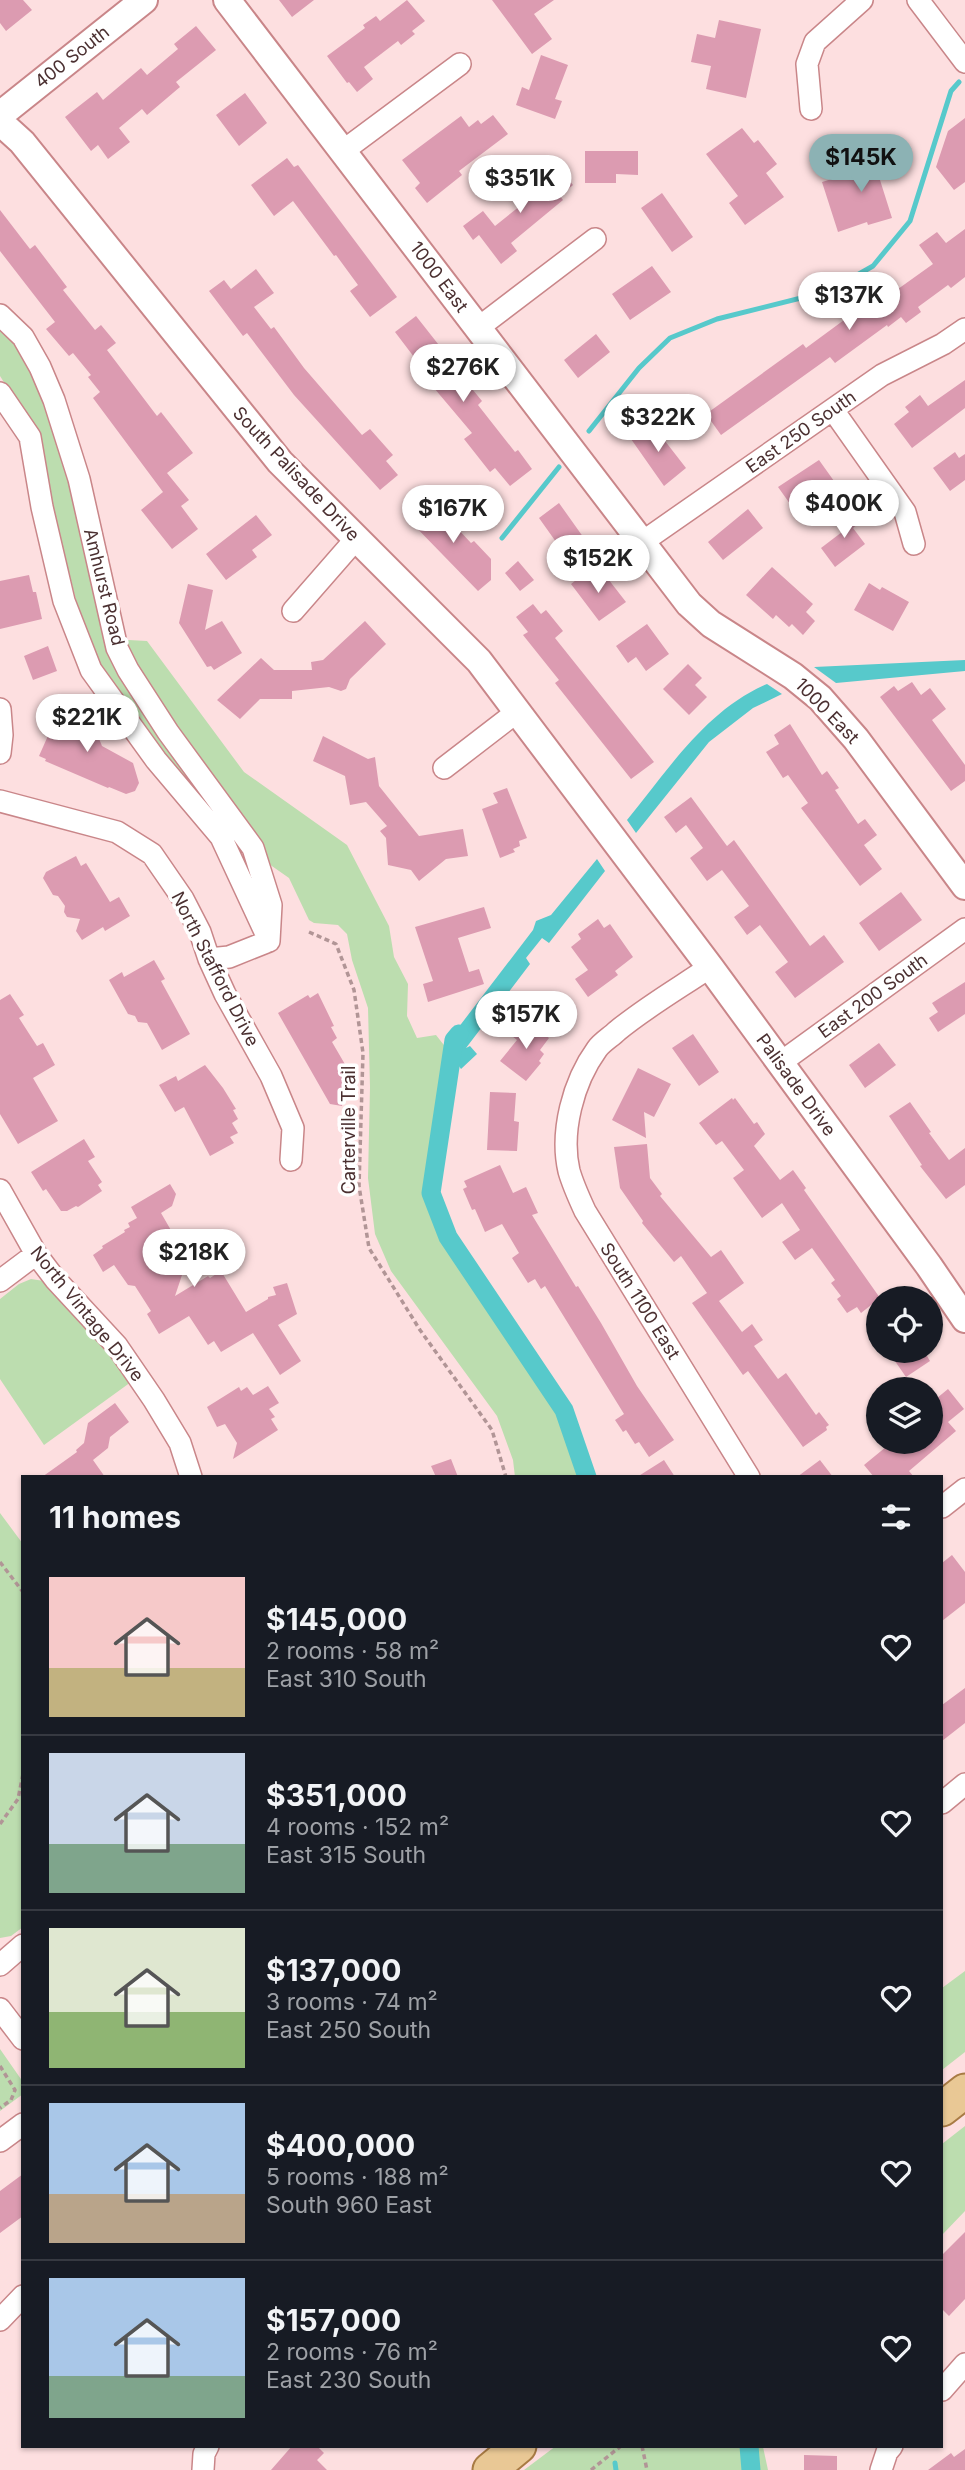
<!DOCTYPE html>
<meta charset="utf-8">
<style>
:root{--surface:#171b24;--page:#242831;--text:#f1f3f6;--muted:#9ea1a6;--line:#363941;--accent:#8cb2b4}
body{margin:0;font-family:Inter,sans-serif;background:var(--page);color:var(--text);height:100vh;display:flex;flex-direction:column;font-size:26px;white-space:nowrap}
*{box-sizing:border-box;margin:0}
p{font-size:23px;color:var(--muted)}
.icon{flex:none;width:38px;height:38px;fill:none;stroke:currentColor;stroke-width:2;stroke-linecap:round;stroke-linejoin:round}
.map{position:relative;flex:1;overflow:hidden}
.drawer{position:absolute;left:21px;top:1475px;width:922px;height:973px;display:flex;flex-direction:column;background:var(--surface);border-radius:0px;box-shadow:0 2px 5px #0004}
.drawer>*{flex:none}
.controls{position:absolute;left:866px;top:1286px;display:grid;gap:14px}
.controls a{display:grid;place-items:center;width:77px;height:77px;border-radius:50%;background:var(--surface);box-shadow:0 2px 5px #0004;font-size:35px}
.price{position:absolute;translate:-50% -60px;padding:0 16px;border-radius:24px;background:#fff;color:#222;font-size:23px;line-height:46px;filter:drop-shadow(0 2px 4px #0008)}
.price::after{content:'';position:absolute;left:50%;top:42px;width:21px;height:16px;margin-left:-10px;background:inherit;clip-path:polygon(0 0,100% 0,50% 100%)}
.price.active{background:var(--accent);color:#111}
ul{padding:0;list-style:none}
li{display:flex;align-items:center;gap:21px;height:175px;padding:0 28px}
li+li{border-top:2px solid var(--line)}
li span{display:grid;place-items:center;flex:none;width:196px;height:140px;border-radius:0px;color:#555}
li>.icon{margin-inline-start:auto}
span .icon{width:84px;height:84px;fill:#fffc;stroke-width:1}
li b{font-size:30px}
h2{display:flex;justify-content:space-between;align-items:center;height:84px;padding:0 28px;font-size:30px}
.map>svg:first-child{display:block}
</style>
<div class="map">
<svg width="965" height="2470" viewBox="0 0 965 2470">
<rect width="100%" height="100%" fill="#fddfe0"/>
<path fill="#bcddaf" d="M0,324L31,367L64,449L110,639L147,641L244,772L347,845L389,926L394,957L408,984L407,1016L417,1038L436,1035L447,1049L428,1176L435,1220L558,1411L581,1477H515L513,1460L497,1416L391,1271L375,1234L368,1178L370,1087L368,1008L352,960L347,934L338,925L314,923L309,920L289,878L215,826L96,665L78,608L32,426L0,376Z
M31,1279L44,1281L53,1286L118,1361L131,1382L44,1445L0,1379V1299L19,1284Z
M0,1513L23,1544V1927L11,1936L0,1938Z
M965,1971V2052L942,2070V1988Z
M0,2049L23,2082V2094L0,2111Z
M965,2126V2211L942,2235V2144Z
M556,2446L763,2447L768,2470H524Z"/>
<path fill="#57c9cb" d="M965,660V671L836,683L814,667Z
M767,684L782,694L753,708L709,742L636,833L627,820C668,770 706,710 767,684Z
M597,859L605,871L549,943L542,938L526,958L530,964L466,1048L470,1046L477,1054L461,1069L447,1049L455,1032L533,930L536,921L551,915Z"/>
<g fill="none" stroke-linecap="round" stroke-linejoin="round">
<path stroke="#57c9cb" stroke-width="5" d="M589,431L639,368L670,338L717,319L829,291L873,266L910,221L951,91L959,82
M502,538L559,467
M615,2463L616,2470"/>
<path stroke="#57c9cb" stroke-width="19" d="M459,1034L454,1040L431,1193L448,1237L564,1410L587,1477
M749,2446L751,2470"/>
</g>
<path fill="#dc9bb1" d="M0,0H23L32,10L6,31L0,23Z
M279,0H314L292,17Z
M407,0L425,21L412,31L415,34L401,45L398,41L364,67L373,79L357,92L349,82L347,83L327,56L365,28L363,25L376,16L380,21Z
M492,0H554L534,14L552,39L532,54Z
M719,20L761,29L746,98L706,89L711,66L691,62L697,34L715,38Z
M196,26L216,50L176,82L180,87L147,115L142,109L119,128L130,142L108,159L98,145L91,151L65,117L97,92L103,100L141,68L147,75L178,49L174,44Z
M541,55L568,65L555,99L562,101L555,119L516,105L522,87L529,90Z
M245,93L267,123L239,146L216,115Z
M493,115L508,134L459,171L462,175L427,203L415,188L420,183L402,160L461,116L469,127L478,120L481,124Z
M965,118V182L954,190L936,167L948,131Z
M742,128L754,143L758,140L777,164L766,173L784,197L745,225L729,203L738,196L706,154Z
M585,151H638V175L616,174V183H585Z
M892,154L898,174L880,180L892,218L868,225L867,222L838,232L822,182L861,170L859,164Z
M287,158L294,167L298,165L397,297L370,317L350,291L358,285L336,255L334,256L293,201L274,216L251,185Z
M556,165L573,185L560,196L563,200L511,243L517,251L501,264L479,235L473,240L463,226L483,211L495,226L530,198L524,191Z
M662,193L693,237L672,252L641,208Z
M0,210L30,249L35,245L67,287L63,290L95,330L101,325L116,343L107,350L157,416L161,412L193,453L167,473L189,500L181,506L198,529L172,549L141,510L163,492L93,398L100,392L88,377L91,375L73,353L69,356L46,329L55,322L0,251Z
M965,229V277L951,288L948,285L918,307L921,312L906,323L901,317L888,327L887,325L835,363L830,357L721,435L706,414L803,344L806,348L859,309L863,314L933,264L919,245L937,232L946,243Z
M652,266L671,292L630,320L612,294Z
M256,269L274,293L254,307L271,329L274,327L304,368L362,435L370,429L393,455L386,461L398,475L380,490L294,395L247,333L243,336L209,291L224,280L231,289Z
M416,316L442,349L440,350L482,401L478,405L515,452L518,450L532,469L510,486L495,468L490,472L464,439L472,433L434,388L436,386L395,332Z
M596,334L610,352L578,378L564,360Z
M965,380V408L912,448L894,424L909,412L905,407L920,395L928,406Z
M651,423L686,468L664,486L631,439Z
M955,452L959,458L965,454V480L950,491L933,468Z
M819,460L834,481L793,508L778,487Z
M430,499L471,543L474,541L491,559V580L478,591L408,519Z
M559,503L591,548L571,563L539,518Z
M748,509L763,528L723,560L708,542Z
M850,509L860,522L853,528L865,544L835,567L821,548L842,532L834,521Z
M256,515L272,535L252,550L257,557L226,580L206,554Z
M518,561L534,580L520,591L505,573Z
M772,567L813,604L806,612L815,621L803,635L792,624L789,627L776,615L773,619L746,595Z
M589,570L597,581L605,575L626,602L599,621L571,584Z
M29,575L33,592H36L42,619L0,629V581Z
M869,583L880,590L882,587L909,602L893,631L854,610Z
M188,584L213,590L205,630L222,621L242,653L214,670L211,666L207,667L179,623Z
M533,604L541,614L546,610L563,631L555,638L654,762L631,779L555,683L559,680L523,635L528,632L516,617Z
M365,621L386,644L350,679L346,689L341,691L329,687L292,691V699H260L240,719L217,700L261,658L274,670H312L311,662L323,660Z
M647,624L669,654L646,671L636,657L628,663L616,646Z
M48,646L57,671L33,680L24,656Z
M688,664L702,678L695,685L707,697L689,715L663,689Z
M912,682L921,695L930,688L946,709L932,720L965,765V781L951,791L880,697L894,686L898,691Z
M86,707L102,746L133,763L139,783L135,791L126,794L109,787L108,788L45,761L46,759L39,756L55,720Z
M790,724L822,775L827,771L839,788L835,790L858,824L865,819L877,835L864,845L882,869L860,886L801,808L808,803L788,775L783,778L766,752L779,744L774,735Z
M323,736L368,759L375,757L379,786L419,836L463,829L468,856L446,859L419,881L411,870L388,865L386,838L380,831L387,826L366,802L350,805L345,776L313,761Z
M507,788L527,838L519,841L520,846L513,849L515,852L500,858L482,809L498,803L493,793Z
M691,797L727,846L734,840L810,946L824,935L844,962L795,998L775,972L788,962L760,925L747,935L734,917L749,906L722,870L707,881L690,858L703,848L686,825L676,833L664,817Z
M76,856L81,866L86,863L110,902L119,897L130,916L105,931L103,927L82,940L76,931L80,919L67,917L64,912L65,906L58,896L53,895L43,878L46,872Z
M901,892L922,920L879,951L859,923Z
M484,907L491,928L458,938L469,972L479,969L484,984L428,1002L423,984L433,981L415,927Z
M598,919L604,928L610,924L633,957L615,971L618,975L588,997L575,979L588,970L571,947L581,939L578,934Z
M154,960L165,979L161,981L190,1034L162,1050L147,1023L138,1022L135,1016L128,1014L109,980L122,972L124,977Z
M965,982V1014L938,1032L929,1018L938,1012L932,1003Z
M318,993L334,1026L331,1027L337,1038L332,1042L346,1066L344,1072L347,1076L341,1079L345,1086L341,1089L344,1093L342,1106L330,1104L278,1013L308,995L310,998Z
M10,994L24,1015L19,1018L37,1046L43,1043L55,1065L33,1078L58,1121L18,1144L0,1114V1000Z
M525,1019L549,1038L540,1050L544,1054L539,1061L541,1063L526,1081L500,1061L517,1040L512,1036Z
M693,1034L719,1072L699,1086L672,1048Z
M879,1043L896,1065L865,1088L849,1065Z
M205,1065L223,1088L236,1109L233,1110L238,1119L232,1123L238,1133L230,1137L234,1143L210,1156L184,1107L175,1112L159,1085L176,1076L178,1081Z
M638,1068L671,1084L654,1117L644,1112L646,1138L612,1120Z
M490,1092L516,1093L514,1121L519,1122L517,1151L487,1150Z
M732,1098L733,1100L735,1098L754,1124L757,1122L765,1134L754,1146L780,1180L793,1170L806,1188L804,1190L880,1298L861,1313L857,1307L847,1313L837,1299L841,1296L831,1283L835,1280L812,1248L795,1260L782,1242L800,1230L782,1203L762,1218L733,1178L744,1170L722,1141L716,1145L699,1123Z
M910,1102L931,1132L929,1133L949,1160L965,1148V1185L946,1199L920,1166L922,1165L889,1116Z
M84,1139L95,1157L88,1161L102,1182L98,1185L102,1191L78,1207L76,1206L67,1211H61L46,1189L43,1191L31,1172Z
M647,1144L650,1178L662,1194L660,1196L711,1257L721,1250L744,1283L719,1301L742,1332L752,1324L763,1340L754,1346L778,1379L786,1373L816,1415L819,1412L829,1425L826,1427L827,1430L803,1447L748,1371L743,1375L692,1303L707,1293L681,1256L674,1262L642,1223L643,1221L620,1188L614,1147Z
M500,1165L513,1193L526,1187L538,1213L532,1215L576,1287L578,1286L601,1323L637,1386L674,1440L649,1457L639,1442L635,1444L626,1430L623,1432L615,1420L624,1414L545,1286L541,1289L535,1279L528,1283L512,1258L519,1253L502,1224L485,1232L475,1209L472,1210L463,1189L467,1187L464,1181Z
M170,1184L176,1194L172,1206L161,1213L172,1232L143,1249L181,1255L186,1263L175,1296L208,1276L210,1278L221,1271L246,1312L268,1299V1297L276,1295L273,1287L287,1283L297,1314L278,1325L301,1361L280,1375L253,1333L221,1352L214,1341L208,1345L189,1316L159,1334L147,1314L151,1311L135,1286L128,1285L114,1265L103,1272L93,1255L103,1248L102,1246L125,1232L124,1230L130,1227L128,1223L137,1218L131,1207Z
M888,1351H924L930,1361L906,1377Z
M268,1386L279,1403L269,1409L275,1417L271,1419L278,1430L233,1459L237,1443L225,1424L217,1427L207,1407L239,1387L241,1391L247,1387L253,1395Z
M948,1389L964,1409L948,1422L956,1431L909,1471L914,1477H874L864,1465L892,1442H931V1403Z
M115,1403L129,1422L110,1437L108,1448L93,1460L105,1477H42L77,1452L76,1450L84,1443L88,1423Z
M451,1459L458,1477H436L431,1466Z
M664,1460L675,1477H637Z
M820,1460L833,1477H797Z
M952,1555L965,1572V1603L942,1621V1563Z
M965,1688V1723L942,1741V1705Z
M23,2174V2216L0,2233V2191Z
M965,2232V2299L949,2316L942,2309V2255Z
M292,2446H317L324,2453L317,2460L327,2470H271Z
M965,2449V2470H928L951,2453L954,2457Z
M804,2455L837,2456V2470H804Z"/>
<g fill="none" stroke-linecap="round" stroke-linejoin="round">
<defs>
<path id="minor" d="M918,0L965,62
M811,109L807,64L815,42L862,0
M343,151L460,64
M0,315L23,337L40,367L54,400L79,479L117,648L128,670L168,732L253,848L271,905L269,941
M478,328L595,239
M0,393L30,437L42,507L64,601L91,670L156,760L221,837L267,936
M833,410L905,512L914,544
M641,543L882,375L943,344L965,329
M293,611L355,540
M0,709L2,735L0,753
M444,768L518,711
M0,801L117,832L152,854L183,899L200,932L209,959L225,994L271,1076L293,1128L291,1160
M209,959L229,957L269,941
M710,967C679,988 646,1007 617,1031C611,1037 602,1042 597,1049C573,1082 560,1132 569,1171C573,1185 579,1198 585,1211L749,1477
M780,1063L965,929
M0,1190L36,1254L55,1279L117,1346L154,1400L180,1443L191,1477
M0,1281L36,1254
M942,1507L965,1489
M942,1803L965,1784
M0,1965L23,1945
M0,2009L23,2039
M0,2141L23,2124
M0,2320L23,2296
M942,2390L965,2364
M203,2470L204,2454L208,2446
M881,2470L887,2452L892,2446"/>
<path id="tertiary" d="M227,0L689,604L711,624L793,676L820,698L856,739L965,886
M0,115L144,0
M0,122L22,142L280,462L479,661L710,967L929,1266L965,1319"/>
<path id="primary" d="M942,2109L965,2091
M490,2470L519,2446"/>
</defs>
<use href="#minor" stroke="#c98689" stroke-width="24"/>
<use href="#tertiary" stroke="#c98689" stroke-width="30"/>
<use href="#primary" stroke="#a87b44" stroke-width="37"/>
<path stroke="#b19596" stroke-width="3.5" stroke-dasharray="5 3.5" stroke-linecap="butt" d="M309,932L336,944L354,990L363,1053L359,1186L369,1248L420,1330L492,1430L506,1477
M0,1562L23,1592
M0,1824L18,1799L23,1774
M0,2066L15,2090L11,2100L0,2108
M642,2446L647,2470
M591,2470L621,2446"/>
<use href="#minor" stroke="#fff" stroke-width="21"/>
<use href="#tertiary" stroke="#fff" stroke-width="26"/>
<use href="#primary" stroke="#e9c895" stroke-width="33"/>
</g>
<g text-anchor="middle" stroke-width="7" stroke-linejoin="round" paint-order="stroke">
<g font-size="18" fill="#4b3031" stroke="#fff">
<text transform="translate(72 57) rotate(-38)" y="6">400 South</text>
<text transform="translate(439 277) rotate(53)" y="6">1000 East</text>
<text transform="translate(801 432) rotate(-35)" y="6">East 250 South</text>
<text transform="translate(296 474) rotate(47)" y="6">South Palisade Drive</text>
<text transform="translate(104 587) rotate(76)" y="6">Amhurst Road</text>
<text transform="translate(827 711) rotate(46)" y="6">1000 East</text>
<text transform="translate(215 969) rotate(63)" y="6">North Stafford Drive</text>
<text transform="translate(873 996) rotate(-36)" y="6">East 200 South</text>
<text transform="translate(796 1085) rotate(54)" y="6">Palisade Drive</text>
<text transform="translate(349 1130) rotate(-90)" y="6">Carterville Trail</text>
<text transform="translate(640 1301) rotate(58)" y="6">South 1100 East</text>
<text transform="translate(87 1314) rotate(51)" y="6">North Vintage Drive</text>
</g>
</g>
</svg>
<div class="controls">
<a><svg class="icon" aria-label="locate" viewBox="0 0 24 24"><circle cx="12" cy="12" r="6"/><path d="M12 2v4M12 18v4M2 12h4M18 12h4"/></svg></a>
<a><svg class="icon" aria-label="layers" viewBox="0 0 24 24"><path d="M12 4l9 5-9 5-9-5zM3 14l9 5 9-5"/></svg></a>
</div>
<b class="price active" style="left:861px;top:194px">$145K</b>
<b class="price" style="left:520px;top:215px">$351K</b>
<b class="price" style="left:849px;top:332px">$137K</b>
<b class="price" style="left:463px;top:404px">$276K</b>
<b class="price" style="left:658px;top:454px">$322K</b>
<b class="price" style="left:844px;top:540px">$400K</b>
<b class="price" style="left:453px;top:545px">$167K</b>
<b class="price" style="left:598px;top:595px">$152K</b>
<b class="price" style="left:87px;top:754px">$221K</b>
<b class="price" style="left:526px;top:1051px">$157K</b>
<b class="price" style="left:194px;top:1289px">$218K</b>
<section class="drawer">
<h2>11 homes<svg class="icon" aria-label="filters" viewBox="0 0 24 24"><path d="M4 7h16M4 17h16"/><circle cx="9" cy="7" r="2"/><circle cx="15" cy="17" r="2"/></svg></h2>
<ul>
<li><span style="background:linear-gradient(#f6c9c9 65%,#c2b280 0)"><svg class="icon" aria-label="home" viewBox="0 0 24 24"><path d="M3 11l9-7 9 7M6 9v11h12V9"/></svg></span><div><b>$145,000</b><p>2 rooms · 58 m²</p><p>East 310 South</p></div><svg class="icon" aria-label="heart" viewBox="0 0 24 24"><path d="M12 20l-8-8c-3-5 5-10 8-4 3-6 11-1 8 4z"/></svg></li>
<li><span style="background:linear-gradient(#c9d6e8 65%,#7fa58c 0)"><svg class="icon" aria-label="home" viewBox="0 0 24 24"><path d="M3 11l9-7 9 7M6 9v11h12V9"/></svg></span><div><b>$351,000</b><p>4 rooms · 152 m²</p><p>East 315 South</p></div><svg class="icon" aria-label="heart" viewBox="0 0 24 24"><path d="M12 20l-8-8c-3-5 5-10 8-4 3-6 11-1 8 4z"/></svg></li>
<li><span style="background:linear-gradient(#dfe7d0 60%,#8fb573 0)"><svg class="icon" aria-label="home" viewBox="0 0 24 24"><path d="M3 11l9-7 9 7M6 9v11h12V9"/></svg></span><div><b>$137,000</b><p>3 rooms · 74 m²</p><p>East 250 South</p></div><svg class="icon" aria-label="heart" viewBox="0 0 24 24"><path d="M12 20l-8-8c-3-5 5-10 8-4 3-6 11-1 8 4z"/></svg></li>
<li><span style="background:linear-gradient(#a9c7e8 65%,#b9a48a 0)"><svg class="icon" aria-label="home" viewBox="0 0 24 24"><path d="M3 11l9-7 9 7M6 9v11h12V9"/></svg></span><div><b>$400,000</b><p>5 rooms · 188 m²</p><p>South 960 East</p></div><svg class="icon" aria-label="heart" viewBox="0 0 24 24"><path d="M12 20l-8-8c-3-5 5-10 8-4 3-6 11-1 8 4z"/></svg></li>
<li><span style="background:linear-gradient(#a9c7e8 70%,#7fa58c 0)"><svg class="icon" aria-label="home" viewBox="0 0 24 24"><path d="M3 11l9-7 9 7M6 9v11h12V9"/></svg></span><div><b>$157,000</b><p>2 rooms · 76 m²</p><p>East 230 South</p></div><svg class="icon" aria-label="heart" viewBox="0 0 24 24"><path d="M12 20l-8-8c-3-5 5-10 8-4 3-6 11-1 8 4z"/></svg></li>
</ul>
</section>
</div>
